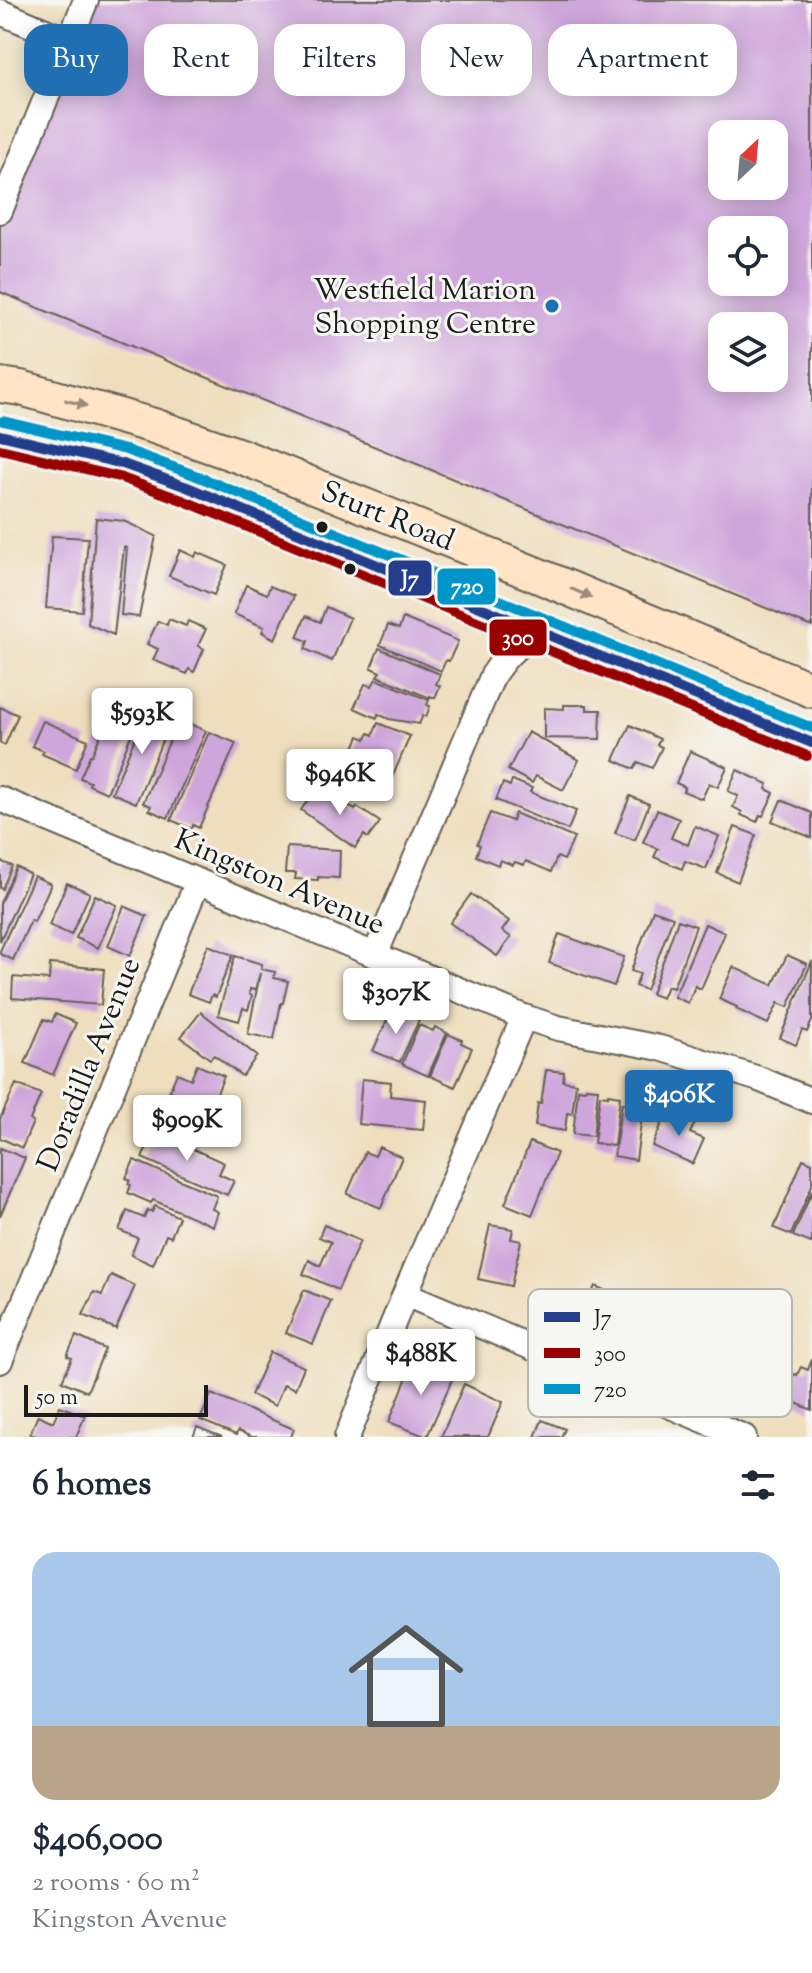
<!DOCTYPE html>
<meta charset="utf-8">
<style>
:root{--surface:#fff;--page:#f2f2f3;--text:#1f2937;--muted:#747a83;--line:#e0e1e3;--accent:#1f6fb2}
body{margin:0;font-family:"Sorts Mill Goudy",serif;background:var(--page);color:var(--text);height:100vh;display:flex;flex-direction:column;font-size:30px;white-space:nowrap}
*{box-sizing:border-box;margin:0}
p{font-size:26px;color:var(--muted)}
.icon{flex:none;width:44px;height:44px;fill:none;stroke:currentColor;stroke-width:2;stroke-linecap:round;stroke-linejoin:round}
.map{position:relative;height:1437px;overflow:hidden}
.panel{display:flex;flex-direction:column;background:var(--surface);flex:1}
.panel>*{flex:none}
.banner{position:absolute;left:24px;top:24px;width:764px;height:72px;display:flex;gap:16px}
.needle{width:52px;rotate:26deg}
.tools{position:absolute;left:708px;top:120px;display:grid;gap:16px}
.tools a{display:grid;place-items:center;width:80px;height:80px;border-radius:16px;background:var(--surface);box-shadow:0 4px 20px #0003;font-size:40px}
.scale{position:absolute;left:24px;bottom:20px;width:184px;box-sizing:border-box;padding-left:8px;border:4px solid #1c1c1c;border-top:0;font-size:22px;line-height:28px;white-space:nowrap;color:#1c1c1c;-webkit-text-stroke:6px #f6f6f2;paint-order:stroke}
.price{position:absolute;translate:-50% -68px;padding:0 18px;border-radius:8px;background:#fff;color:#222;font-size:26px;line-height:52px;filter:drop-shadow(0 2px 4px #0008)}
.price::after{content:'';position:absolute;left:50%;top:48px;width:24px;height:18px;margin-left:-12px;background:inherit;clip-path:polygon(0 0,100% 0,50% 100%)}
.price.current{background:var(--accent);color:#fff}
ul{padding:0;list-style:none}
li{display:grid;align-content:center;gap:16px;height:424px;padding:0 32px}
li+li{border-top:2px solid var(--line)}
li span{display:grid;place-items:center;height:248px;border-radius:24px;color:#555}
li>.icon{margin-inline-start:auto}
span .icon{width:144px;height:144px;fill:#fffc;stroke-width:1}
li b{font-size:34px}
h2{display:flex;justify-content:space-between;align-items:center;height:96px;padding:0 32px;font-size:34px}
.chip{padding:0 28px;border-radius:24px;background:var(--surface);box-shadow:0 4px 20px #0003;font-size:28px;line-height:72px}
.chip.current{background:var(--accent);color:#fff}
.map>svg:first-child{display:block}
</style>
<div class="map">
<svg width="812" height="1437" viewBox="0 0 812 1437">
<rect width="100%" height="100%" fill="#f6f6f2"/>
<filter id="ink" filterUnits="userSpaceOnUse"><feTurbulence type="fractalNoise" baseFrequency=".0125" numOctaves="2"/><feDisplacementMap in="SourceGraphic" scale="16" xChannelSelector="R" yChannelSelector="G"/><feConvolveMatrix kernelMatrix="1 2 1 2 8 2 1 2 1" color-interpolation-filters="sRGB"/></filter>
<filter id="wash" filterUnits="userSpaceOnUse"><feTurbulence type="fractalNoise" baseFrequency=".006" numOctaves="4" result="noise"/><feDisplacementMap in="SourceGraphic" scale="32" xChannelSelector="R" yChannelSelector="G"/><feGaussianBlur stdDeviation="1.8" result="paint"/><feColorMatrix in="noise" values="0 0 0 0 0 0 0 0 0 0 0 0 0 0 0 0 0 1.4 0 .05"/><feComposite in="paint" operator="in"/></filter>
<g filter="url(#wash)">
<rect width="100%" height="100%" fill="#efdebd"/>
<g id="blocks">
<path fill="#cfa6db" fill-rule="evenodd" d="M75,0H812V627L0,292V185ZM722,134H774V186H722ZM722,230H774V282H722ZM722,326H774V378H722Z
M96,518L124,521L156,536L139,617L121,615L127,548L124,547L114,635L88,624Z
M52,536L88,538L82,611L46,608Z
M180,550L195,557L197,552L227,565L214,595L169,576Z
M246,585L267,594L270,586L294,596L275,639L262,632L264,627L234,614Z
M326,607L350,618L332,661L305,649L308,641L297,637L306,616L320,622Z
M403,618L458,641L449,661L446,660L441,671L380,645L388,625L399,629Z
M169,619L186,626L188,621L206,629L198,646L204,649L194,672L189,669L187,674L153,660L158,649L147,644L158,621L167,625Z
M379,648L440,674L436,684L440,686L435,698L430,696V698L377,676L380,672L371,668Z
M376,679L429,700L427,705L430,706L426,717L423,715L419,724L389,719L378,714L377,718L354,708L365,684L372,686Z
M564,705H587V710H601L600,739L544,738V708L564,709Z
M0,707L18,715L5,745L0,743Z
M147,709L171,720L136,803L112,793Z
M111,710L137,721L107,793L89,785L90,782L80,778L90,755H92Z
M179,719L206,731L168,818L149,810L151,806L143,803Z
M43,721L88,740L76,769L42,754L44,751L32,746Z
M378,723L410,736L386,792L378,788L374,798L339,783L359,736L366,739L369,733L373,735Z
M630,725L660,739L657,745L662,747L652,768L638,762L634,769L614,760Z
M209,732L236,743L199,828L193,825L192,829L171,820Z
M528,732L579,760L563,790L536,776L532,783L508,770Z
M690,751L727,767L718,787L709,783L702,799L683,791L685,787L676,783Z
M737,770L768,784L766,789L774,793L763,816L760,815L757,822L741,815L742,812L733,807L738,796L728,791Z
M512,780L532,788L530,792L576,811L568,830L496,800L503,783L510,786Z
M319,784L355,810L357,807L380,822L368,838L364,835L355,848L301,810Z
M630,796L649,804L635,840L615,833Z
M781,800L812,813V838L772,821Z
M657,810L679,819L671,838L688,845L695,826L719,836L706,869L685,861L682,869L654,857L658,849L643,842Z
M490,813L512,821L515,813L574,838L564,860L557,857L551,872L526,861L524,865L515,862L513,865L500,860L498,865L476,856L480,845L477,844Z
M735,827L756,835L738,882L717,873Z
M287,847L340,850L339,878L318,877V880L295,879L296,873H285Z
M0,861L12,866L2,889L0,888Z
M16,867L30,874L0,941V903Z
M34,876L51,884L34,922L31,920L13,960L0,954V951Z
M67,883L90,893L71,935L49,925Z
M471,894L509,921L502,931L511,937L497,956L450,923Z
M95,895L117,905L98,948L76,938Z
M124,906L147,916L130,956L108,946Z
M653,910L673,917L646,990L635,986L640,974L631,971Z
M678,920L696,926L673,988L667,986L662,998L651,994Z
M705,924L725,933L701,989L695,986L688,1003L674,997Z
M559,934L624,957L614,986L549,963Z
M208,945L233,955L216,997L212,995L209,1002L188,994Z
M787,955L807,964L788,1007L778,1003L768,1024L736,1009L737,1007L719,999L733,967L773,985Z
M235,956L262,964L261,969L275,972L274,978L288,981L283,1003H281L274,1039L248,1034L260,973L255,990L250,989L249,994L252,996L248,1010L243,1008L239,1021L218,1015Z
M812,961V1021L807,1032L802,1030L796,1045L780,1038Z
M50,964L104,969L101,1005L12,998L13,977L49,980Z
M391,1011L405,1018L407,1014L419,1020L400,1062L373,1051Z
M201,1012L257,1056L242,1076L214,1055L210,1059L181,1037Z
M55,1014L76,1023L53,1075L25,1063L44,1019L52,1022Z
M419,1025L433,1031L435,1027L447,1033L428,1076L402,1064Z
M448,1034L462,1040L461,1043L472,1048L455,1087L430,1076Z
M197,1065L224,1076L207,1117L179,1105L181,1100L168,1095L177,1073L191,1079Z
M546,1070L564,1072L563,1081L576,1083L572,1114L567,1113L565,1131L535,1126L538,1103L541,1104Z
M362,1079L391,1082L390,1096L426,1100L423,1130L358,1124Z
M16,1084L41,1094L30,1120L33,1122L22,1148L0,1138V1119Z
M586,1088L598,1089L593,1136L573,1134L578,1089L585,1090Z
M608,1094L620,1096L614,1146L594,1143L600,1095L608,1096Z
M628,1099L644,1101L636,1160L614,1156L622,1103L628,1104Z
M675,1110L697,1119L690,1133L704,1139L693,1164L652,1146L663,1121L669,1123Z
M158,1131L183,1142L182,1144L224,1163L219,1174L234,1181L227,1195L142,1158L148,1145L151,1146Z
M530,1142L557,1153L532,1215L505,1204Z
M379,1147L402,1157L381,1208L347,1194L365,1152L375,1156Z
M0,1148L25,1158L0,1216Z
M803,1159L812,1163V1185L791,1235L774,1228Z
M134,1160L217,1196L212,1209L218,1212L213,1226L153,1200L151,1203L128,1193L131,1185L128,1184L130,1180L126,1178Z
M812,1191V1240L811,1243L793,1236Z
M155,1206L179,1217L171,1237L166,1235L153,1265L131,1255L138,1238L119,1230L127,1211L144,1218L148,1210L152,1212Z
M324,1225L360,1241L338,1290L303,1274L309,1260L320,1266L331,1242L319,1237Z
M490,1225L513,1229L511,1239L521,1241L511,1286L478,1279Z
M111,1275L135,1286L116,1329L83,1315L94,1292L102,1295Z
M595,1286L649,1310L638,1335L627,1330L625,1334L596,1320L597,1317L584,1311Z
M304,1290L331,1301L313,1344L286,1333Z
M76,1336L105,1349L87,1392L62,1381L72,1358L67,1356Z
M270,1352L304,1367L295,1389L284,1384L275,1406L251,1395Z
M416,1355L434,1363L433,1366L454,1375L427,1437L389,1422Z
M812,1359V1410L784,1398L794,1374L797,1375L801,1367L808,1370Z
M464,1384L503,1402L488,1437H441Z
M211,1394L294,1429L291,1437H252L238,1431L236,1435L200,1420Z
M60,1406L85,1416L76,1437H38L30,1434L38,1415L53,1422Z
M542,1420L565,1429L561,1437H535Z
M197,1427L222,1437H193Z"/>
</g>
</g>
<g filter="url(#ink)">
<use href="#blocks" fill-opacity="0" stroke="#666054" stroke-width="2"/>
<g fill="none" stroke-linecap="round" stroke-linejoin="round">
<defs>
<path id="minor" d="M0,12L69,41
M0,211L86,0
M0,799L524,1017L558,1028L660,1048L759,1079L812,1101
M375,955L493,675C507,654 519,641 544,633
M405,1294L744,1437
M0,1361L198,881
M347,1437L405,1294L524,1017"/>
<path id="secondary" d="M0,385L21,388L154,426L240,456L532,573L812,690
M0,435L123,464L187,487L812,743"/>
</defs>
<use href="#minor" stroke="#666054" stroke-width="28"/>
<use href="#secondary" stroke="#666054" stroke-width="38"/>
<use href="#minor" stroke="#fff" stroke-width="24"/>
<use href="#secondary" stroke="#ffe4c6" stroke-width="34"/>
<defs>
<path id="bus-1" d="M0,435L123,464L187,487L812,743"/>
<path id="bus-2" d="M0,449L119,477L182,500L807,756"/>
<path id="bus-3" d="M3,421L126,450L192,474L812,728"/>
</defs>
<use href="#bus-1" stroke="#f6f6f2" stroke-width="16"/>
<use href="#bus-2" stroke="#f6f6f2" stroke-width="16"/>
<use href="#bus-3" stroke="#f6f6f2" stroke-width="16"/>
<use href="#bus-1" stroke="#243e8c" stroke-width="10"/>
<use href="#bus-2" stroke="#900" stroke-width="10"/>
<use href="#bus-3" stroke="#0095c8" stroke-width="10"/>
</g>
<defs><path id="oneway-solid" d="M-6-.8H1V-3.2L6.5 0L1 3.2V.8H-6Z" transform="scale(2)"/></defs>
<g fill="#998a7a">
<use href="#oneway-solid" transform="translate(76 403) rotate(15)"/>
<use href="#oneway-solid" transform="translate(581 593) rotate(23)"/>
</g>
</g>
<circle fill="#1f6fb2" stroke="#f6f6f2" stroke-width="3" cx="552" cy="306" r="8"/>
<g fill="#1c1c1c" stroke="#f6f6f2" stroke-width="3">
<circle cx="322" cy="527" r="7"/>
<circle cx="350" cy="569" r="7"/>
</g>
<g text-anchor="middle" stroke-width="6" stroke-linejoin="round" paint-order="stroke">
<g font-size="30" fill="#1c1c1c" stroke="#f6f6f2" text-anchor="end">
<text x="536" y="299">Westfield Marion<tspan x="536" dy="34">Shopping Centre</tspan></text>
</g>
<g font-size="30" fill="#1c1c1c" stroke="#f6f6f2">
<text transform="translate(388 515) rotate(22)" y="10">Sturt Road</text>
<text transform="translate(280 881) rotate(23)" y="10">Kingston Avenue</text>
<text transform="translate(88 1064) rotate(-68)" y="10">Doradilla Avenue</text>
</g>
</g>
<rect x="528" y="1289" width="264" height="128" rx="12" fill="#f6f6f2" stroke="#b5b5b2" stroke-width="2"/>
<rect x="544" y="1312" width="36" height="10" fill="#243e8c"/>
<rect x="544" y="1348" width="36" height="10" fill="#900"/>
<rect x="544" y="1384" width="36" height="10" fill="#0095c8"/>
<g font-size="22" fill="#1c1c1c">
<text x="594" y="1325">J7</text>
<text x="594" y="1361">300</text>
<text x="594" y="1397">720</text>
</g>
<g stroke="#f6f6f2" stroke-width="3">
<rect x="387" y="559" width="46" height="38" rx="8" fill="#243e8c"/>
<rect x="436" y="567" width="61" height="39" rx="8" fill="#0095c8"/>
<rect x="488" y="618" width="60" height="39" rx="8" fill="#900"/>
</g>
<g font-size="22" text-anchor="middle" font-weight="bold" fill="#fff">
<text x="410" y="586">J7</text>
<text x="467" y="594">720</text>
<text x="518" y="645">300</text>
</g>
</svg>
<div class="tools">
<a><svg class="needle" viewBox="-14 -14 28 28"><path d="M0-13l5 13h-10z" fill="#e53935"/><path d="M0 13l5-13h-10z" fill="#747a83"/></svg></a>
<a><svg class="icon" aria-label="locate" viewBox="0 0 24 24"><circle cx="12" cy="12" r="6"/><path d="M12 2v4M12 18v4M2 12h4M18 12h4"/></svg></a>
<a><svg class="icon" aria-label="layers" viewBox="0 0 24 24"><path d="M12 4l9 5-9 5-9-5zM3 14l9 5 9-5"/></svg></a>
</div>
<div class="scale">50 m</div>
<b class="price" style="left:142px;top:756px">$593K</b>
<b class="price" style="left:340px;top:817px">$946K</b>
<b class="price" style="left:396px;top:1036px">$307K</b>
<b class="price current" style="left:679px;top:1138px">$406K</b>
<b class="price" style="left:187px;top:1163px">$909K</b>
<b class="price" style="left:421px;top:1397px">$488K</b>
<div class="banner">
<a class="chip current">Buy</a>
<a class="chip">Rent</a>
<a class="chip">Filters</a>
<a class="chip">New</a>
<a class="chip">Apartment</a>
</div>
</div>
<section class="panel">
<h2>6 homes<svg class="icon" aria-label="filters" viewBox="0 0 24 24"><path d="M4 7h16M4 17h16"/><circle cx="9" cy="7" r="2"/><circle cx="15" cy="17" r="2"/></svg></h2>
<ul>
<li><span style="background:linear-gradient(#a9c7e8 70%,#b9a48a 0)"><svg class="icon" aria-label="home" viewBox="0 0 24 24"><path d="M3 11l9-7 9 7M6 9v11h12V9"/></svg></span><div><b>$406,000</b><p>2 rooms · 60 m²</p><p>Kingston Avenue</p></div></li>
</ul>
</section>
